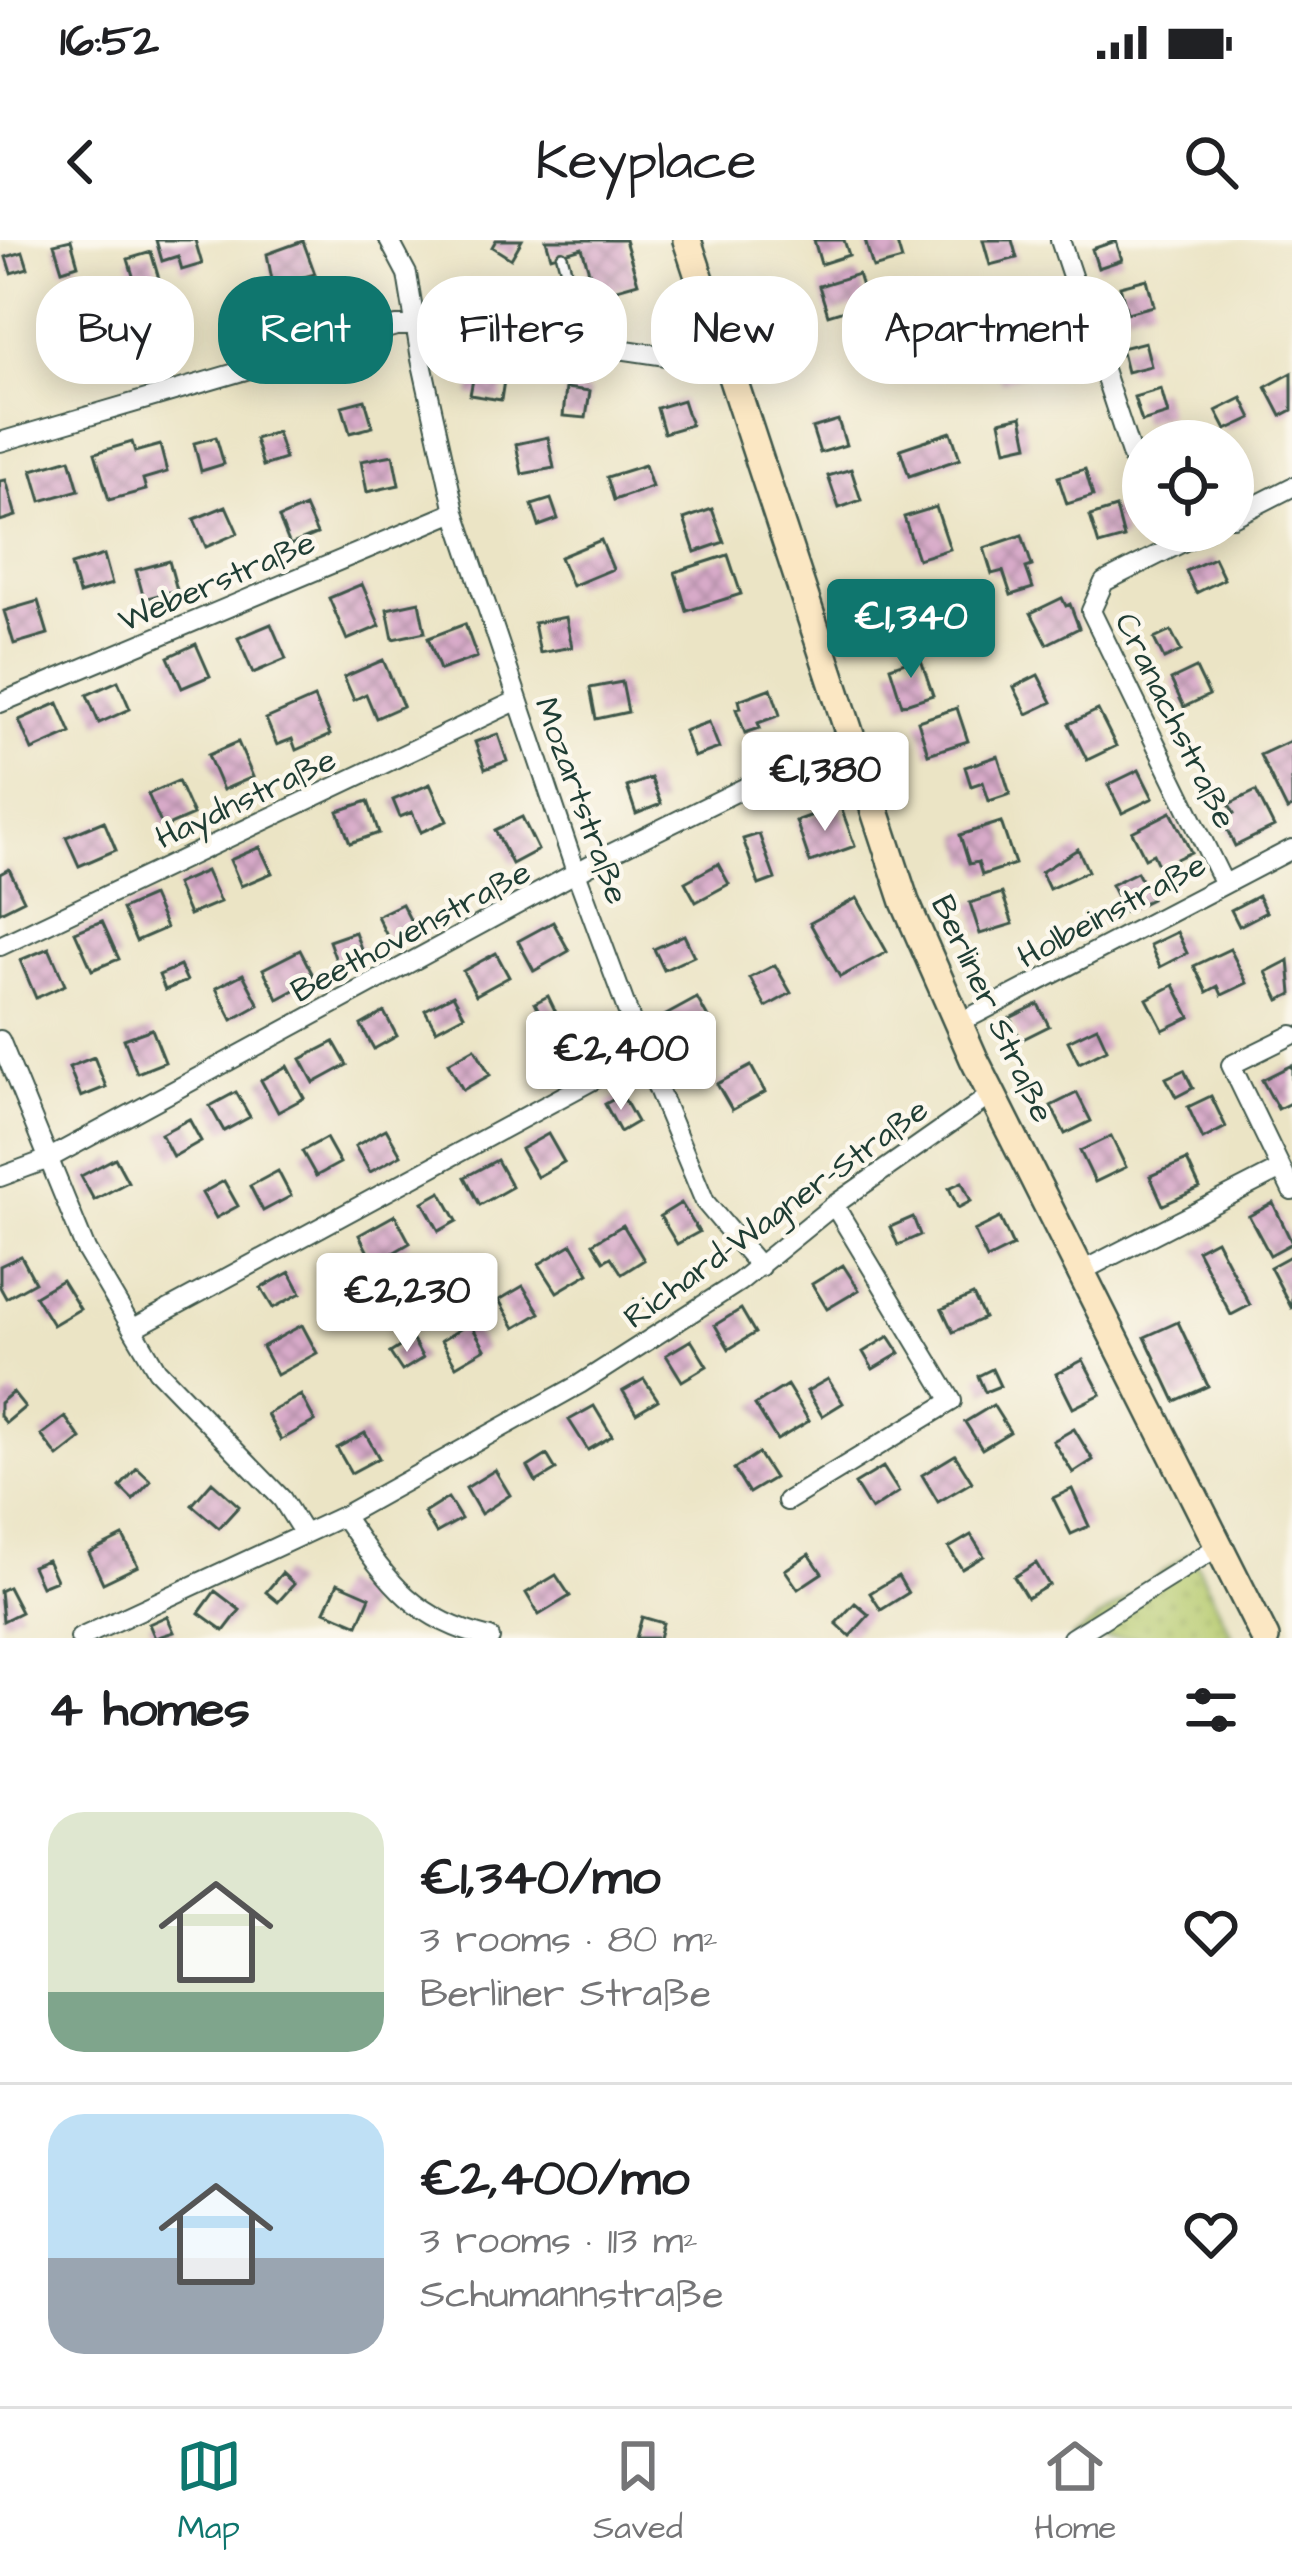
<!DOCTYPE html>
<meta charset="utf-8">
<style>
:root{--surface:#fff;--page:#f2f2f2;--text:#202124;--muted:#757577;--line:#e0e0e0;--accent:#0f766e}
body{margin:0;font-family:"Architects Daughter",sans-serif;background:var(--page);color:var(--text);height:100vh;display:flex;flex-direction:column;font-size:45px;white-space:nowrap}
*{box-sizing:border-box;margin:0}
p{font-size:39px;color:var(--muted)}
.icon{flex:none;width:66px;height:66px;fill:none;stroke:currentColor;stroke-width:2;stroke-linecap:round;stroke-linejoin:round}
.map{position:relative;height:1398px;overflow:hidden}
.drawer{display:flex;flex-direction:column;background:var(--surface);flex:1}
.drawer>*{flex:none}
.top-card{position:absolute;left:36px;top:36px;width:1221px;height:108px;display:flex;gap:24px}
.tools{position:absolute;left:1122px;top:180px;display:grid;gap:24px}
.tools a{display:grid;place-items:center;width:132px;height:132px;border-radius:50%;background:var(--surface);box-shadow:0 6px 30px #0003;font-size:60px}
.price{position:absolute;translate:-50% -102px;padding:0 27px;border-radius:12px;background:#fff;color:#222;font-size:39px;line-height:78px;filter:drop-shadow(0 3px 6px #0008)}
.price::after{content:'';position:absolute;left:50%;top:72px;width:36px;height:27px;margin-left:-18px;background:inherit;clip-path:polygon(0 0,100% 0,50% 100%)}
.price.on{background:var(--accent);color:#fff}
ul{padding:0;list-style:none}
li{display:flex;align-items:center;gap:36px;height:300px;padding:0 48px}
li+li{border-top:3px solid var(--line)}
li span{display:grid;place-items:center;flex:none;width:336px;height:240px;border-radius:36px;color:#555}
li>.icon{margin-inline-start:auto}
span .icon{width:144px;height:144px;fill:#fffc;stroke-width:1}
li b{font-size:51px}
h2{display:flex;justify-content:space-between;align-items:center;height:144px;padding:0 48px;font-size:51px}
.pill{padding:0 42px;border-radius:48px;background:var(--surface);box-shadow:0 6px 30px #0003;font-size:42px;line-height:108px}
.pill.on{background:var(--accent);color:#fff}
.status{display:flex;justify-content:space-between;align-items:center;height:84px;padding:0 60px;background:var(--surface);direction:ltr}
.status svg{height:33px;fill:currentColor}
header{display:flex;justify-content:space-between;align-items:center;height:156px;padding:0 48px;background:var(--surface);font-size:54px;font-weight:600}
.menu{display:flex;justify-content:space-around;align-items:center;height:168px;border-top:3px solid var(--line);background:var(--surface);font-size:33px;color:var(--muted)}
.menu a{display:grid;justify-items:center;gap:6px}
.menu .on{color:var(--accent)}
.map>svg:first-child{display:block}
</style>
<div class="status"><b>16:52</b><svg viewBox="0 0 49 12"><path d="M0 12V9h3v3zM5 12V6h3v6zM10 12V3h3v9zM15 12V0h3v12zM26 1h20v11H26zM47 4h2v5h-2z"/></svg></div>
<header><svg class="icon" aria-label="back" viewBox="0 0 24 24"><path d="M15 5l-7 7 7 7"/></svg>Keyplace<svg class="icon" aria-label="search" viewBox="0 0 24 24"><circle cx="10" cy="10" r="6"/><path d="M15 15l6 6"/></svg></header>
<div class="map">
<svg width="1292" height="1398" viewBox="0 0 1292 1398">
<defs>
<pattern id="grass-dots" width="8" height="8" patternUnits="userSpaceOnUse" patternTransform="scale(3)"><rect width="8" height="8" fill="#b6ca6e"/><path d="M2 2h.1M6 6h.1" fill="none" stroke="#9cae60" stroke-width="1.8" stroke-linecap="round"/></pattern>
<pattern id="building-cross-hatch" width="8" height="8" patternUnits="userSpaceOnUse" patternTransform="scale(3)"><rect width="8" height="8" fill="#d8aac9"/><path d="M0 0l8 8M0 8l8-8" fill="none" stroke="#af8ca4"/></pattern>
</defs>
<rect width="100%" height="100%" fill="#fbf7ec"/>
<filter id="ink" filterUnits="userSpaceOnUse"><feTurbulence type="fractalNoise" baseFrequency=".00833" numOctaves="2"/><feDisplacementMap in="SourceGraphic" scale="24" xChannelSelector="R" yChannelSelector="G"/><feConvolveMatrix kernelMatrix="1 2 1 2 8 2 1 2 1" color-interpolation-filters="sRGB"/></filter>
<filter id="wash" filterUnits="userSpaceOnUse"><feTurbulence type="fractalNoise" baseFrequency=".004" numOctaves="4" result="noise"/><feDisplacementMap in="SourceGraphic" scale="48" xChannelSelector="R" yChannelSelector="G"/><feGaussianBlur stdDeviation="2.7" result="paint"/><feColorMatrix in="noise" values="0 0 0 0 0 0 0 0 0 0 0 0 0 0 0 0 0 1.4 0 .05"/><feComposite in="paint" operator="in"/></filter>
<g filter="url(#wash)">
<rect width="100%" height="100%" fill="#ebe4c5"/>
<path fill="url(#grass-dots)" stroke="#6a8451" stroke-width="3" d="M1191,1312L1233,1398H1072Z"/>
<g id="blocks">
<path fill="url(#building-cross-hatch)" d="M71,0L78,25L62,30L54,4Z
M156,0H195L202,24L182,30L178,16L162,21Z
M496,0H522L511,19L492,7Z
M546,0H625L638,43L596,55L582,8L551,17Z
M814,0H844L849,15L821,24Z
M865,0H896L902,20L873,28Z
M983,0H1012L1017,18L990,25Z
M303,1L315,34L273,45L267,14Z
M1116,1L1122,20L1098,28L1092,9Z
M23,12L28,28L11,33L6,17Z
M151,12L159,39L136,46L128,19Z
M858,34L867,63L828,75L819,46Z
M1147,39L1154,66L1127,73L1120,46Z
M985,64L992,88L964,96L958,72Z
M913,79L925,118L881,132L869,92Z
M1145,102L1151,126L1127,132L1121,108Z
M1019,115L1025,134L1001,142L995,123Z
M475,129L505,134L501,160L470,155Z
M1292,133V170L1281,176L1266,147Z
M566,148L590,151L586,178L563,176Z
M1161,149L1168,174L1142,182L1134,157Z
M1242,158L1252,178L1226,190L1216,171Z
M365,160L373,187L350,193L342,166Z
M683,160L691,185L664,193L657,168Z
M1022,176L1028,205L1006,210L1000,181Z
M838,180L846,205L820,213L812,188Z
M277,192L285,219L263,226L255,199Z
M951,192L960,219L909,236L900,209Z
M216,197L224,224L201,231L194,203Z
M548,197L554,228L522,234L516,204Z
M132,202L135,212L160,205L167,232L143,239L146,250L109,260L95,213Z
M393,215L399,245L367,252L361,221Z
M70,219L79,250L41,261L32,230Z
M645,225L652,247L614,260L607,237Z
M851,229L861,260L839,268L828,236Z
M1085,229L1093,256L1067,264L1058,237Z
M6,240L16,276L0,281V241Z
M551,259L558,279L539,286L532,265Z
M226,266L238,293L206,307L194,279Z
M305,267L317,294L290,305L279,278Z
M936,267L950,309L918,319L904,277Z
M1116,268L1124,298L1099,305L1090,276Z
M712,269L724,302L695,312L684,279Z
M1022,295L1032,326L1026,328L1033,348L1011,355L1003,331L992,334L984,308Z
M601,300L613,329L572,346L560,317Z
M104,315L112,344L79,354L71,325Z
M728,315L741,354L687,371L675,332Z
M1214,318L1224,339L1196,353L1186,331Z
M169,321L177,350L144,359L136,330Z
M362,344L380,386L347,400L329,358Z
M896,348L907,380L881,389L870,356Z
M1062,358L1066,366L1070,364L1079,388L1047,404L1031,373Z
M38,361L48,394L14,404L4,371Z
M419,362L425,392L393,399L387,369Z
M566,377L572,407L540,413L534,383Z
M271,384L286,419L253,433L238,398Z
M465,384L477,417L440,430L428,398Z
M1171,391L1181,411L1164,419L1154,399Z
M196,404L210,436L182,448L168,417Z
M920,417L933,455L902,465L890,427Z
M383,420L403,466L376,478L366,454L354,460L344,437Z
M1196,428L1209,455L1184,467L1171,440Z
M1038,435L1052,462L1027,474L1014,447Z
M118,441L130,469L99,483L87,455Z
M622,442L628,472L596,479L590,448Z
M771,448L780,475L758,483L760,488L745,493L736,469L741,468L739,460Z
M314,458L330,495L296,510L292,499L277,505L266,479Z
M58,463L71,493L32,510L19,480Z
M957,468L968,501L928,514L918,481Z
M1098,470L1116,506L1087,520L1069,484Z
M709,482L719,508L694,517L684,491Z
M498,494L507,521L485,529L475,502Z
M1292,500V567L1287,570L1260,515Z
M238,502L253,537L223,550L208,515Z
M998,516L1010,554L989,561L983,542L971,546L965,527Z
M1139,530L1153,558L1122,573L1108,545Z
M651,538L661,564L636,574L627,547Z
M178,541L193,575L163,588L148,554Z
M430,544L447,581L421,592L412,572L400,577L393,560Z
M1256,551L1274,587L1235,606L1222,579L1234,573L1229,564Z
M368,561L379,593L350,603L338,571Z
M840,565L855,606L810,622L796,581Z
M1171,572L1191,612L1159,627L1153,614L1145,618L1132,592Z
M522,577L538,610L512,624L495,590Z
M104,581L116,610L79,626L66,597Z
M1001,582L1015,624L982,635L978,622L969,624L960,595Z
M759,594L775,639L759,645L743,599Z
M260,607L272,633L241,646L230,620Z
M1078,609L1088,631L1049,649L1041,632Z
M718,624L729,644L696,662L685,642Z
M9,629L24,660L0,672V634Z
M206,631L220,662L189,675L176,644Z
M1137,632L1151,659L1125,672L1111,645Z
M1002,653L1013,684L980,694L970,663Z
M152,656L166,688L136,701L122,669Z
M1258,656L1266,672L1239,686L1231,670Z
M857,658L887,712L840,737L810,683Z
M402,664L415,689L390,702L377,676Z
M102,681L119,719L92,730L75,692Z
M553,682L569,711L534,731L518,701Z
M355,692L364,717L338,726L329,701Z
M1177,692L1187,713L1160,727L1150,705Z
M684,695L694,716L664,730L654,709Z
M49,708L65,745L36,758L20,720Z
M1230,709L1247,743L1222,755L1218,746L1207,752L1194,726Z
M300,710L315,739L278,759L263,729Z
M496,713L509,737L476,755L463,731Z
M1289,720L1292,754L1279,760L1266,732Z
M775,725L791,753L766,767L750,738Z
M180,726L187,741L165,750L159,735Z
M243,734L259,765L232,780L216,748Z
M1174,745L1190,777L1163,790L1147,759Z
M453,755L464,775L436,790L425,770Z
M548,756L562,785L549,791L535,763Z
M697,758L712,785L681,802L666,775Z
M1038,764L1049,786L1021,800L1010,778Z
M384,772L397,796L374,809L361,785Z
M591,782L602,801L574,817L563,797Z
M1097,787L1107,809L1079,823L1068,801Z
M152,789L165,822L137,833L124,799Z
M334,802L347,825L314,843L301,819Z
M475,808L490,835L463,850L448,823Z
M94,817L106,847L81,857L69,827Z
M1292,825V862L1278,869L1262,840Z
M287,826L304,858L278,872L261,840Z
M751,826L765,852L732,870L717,844Z
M1184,830L1193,848L1176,857L1166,838Z
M236,852L250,877L224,891L210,866Z
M1077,853L1091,881L1065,894L1051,866Z
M622,855L637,882L620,892L605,864Z
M1211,856L1226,887L1203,899L1188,867Z
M189,879L201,901L173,917L161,894Z
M386,889L401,915L370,932L355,906Z
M548,894L564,922L537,937L521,909Z
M1111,896L1126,927L1095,942L1080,911Z
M326,898L340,923L316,936L302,911Z
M115,918L128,942L94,960L81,936Z
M497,920L512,947L480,965L465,937Z
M1187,920L1200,948L1163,965L1150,936Z
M278,931L291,956L263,971L250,946Z
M224,941L238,966L216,978L202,953Z
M962,942L971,961L958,968L949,948Z
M441,952L457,981L439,991L423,962Z
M681,963L699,992L677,1004L660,976Z
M1273,963L1292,1003L1270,1015L1249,976Z
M395,975L410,1003L374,1024L359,995Z
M913,977L920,995L898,1005L890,987Z
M1000,978L1013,1006L987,1019L974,991Z
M623,985L644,1020L622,1034L611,1017L604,1021L593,1003Z
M1216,1000L1250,1065L1231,1075L1197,1010Z
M572,1004L589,1033L557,1052L539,1024Z
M1292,1015V1069L1270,1027Z
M21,1016L35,1042L6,1058L0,1047V1026Z
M843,1025L859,1050L827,1069L812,1044Z
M290,1032L301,1053L273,1068L261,1048Z
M62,1040L80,1069L53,1085L35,1056Z
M523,1046L540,1073L515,1088L499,1060Z
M973,1055L984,1078L953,1092L942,1069Z
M741,1069L755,1093L729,1109L715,1085Z
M1178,1082L1208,1146L1175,1161L1145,1097Z
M470,1083L485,1109L456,1126L441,1101Z
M302,1085L317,1113L277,1135L262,1107Z
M889,1096L900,1113L873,1129L863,1112Z
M412,1099L423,1118L402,1131L390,1113Z
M691,1100L707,1126L682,1141L666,1115Z
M1083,1120L1101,1154L1073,1168L1056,1134Z
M992,1129L1000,1146L985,1152L978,1136Z
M644,1139L658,1160L636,1173L623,1151Z
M828,1139L843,1163L822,1176L807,1151Z
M787,1145L809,1181L777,1200L755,1165Z
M13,1152L25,1167L6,1183L0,1176V1163Z
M301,1155L315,1181L281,1200L267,1174Z
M993,1165L1010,1192L982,1209L965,1182Z
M594,1166L612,1196L588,1210L569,1180Z
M65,1177L81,1199L58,1217L41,1195Z
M1074,1189L1093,1220L1073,1233L1053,1201Z
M365,1193L379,1218L351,1233L337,1208Z
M758,1213L774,1238L749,1253L734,1229Z
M547,1215L556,1230L536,1242L528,1227Z
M955,1215L972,1242L938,1262L922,1235Z
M883,1227L899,1252L871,1270L855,1244Z
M137,1228L151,1241L133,1260L120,1247Z
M495,1230L510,1255L481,1274L466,1248Z
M212,1242L239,1266L219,1288L192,1265Z
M1072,1249L1089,1286L1071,1294L1053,1258Z
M448,1258L461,1279L436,1293L424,1273Z
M971,1295L984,1316L962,1329L949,1308Z
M123,1296L138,1326L103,1343L89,1313Z
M809,1314L822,1333L798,1349L785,1330Z
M47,1320L56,1340L41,1346L32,1326Z
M1036,1323L1049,1345L1027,1358L1014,1337Z
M282,1333L294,1344L278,1362L266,1352Z
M556,1335L570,1356L539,1375L526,1353Z
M898,1336L908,1353L881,1370L870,1353Z
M338,1343L370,1357L358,1385L325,1371Z
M8,1347L21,1372L3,1381L0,1351Z
M215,1351L240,1370L224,1391L199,1373Z
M855,1363L869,1375L850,1396L836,1383Z
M167,1376L174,1392L155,1398L149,1384Z
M642,1377L663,1383L659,1398H636Z"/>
</g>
</g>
<g filter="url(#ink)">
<use href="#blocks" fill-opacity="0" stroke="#3e564a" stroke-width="3"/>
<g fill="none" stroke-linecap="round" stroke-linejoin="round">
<defs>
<path id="lane" d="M562,16L572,52L564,100"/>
<path id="street" d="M389,0L407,34L421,119L455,272L577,635L643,813L705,962L760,1027
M1060,0L1143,250
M0,202L396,86H464L693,120L724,114
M1233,277L1292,247
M1205,291L1104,342L1091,371L1224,644
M0,463L455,272
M0,706L516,461
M957,784L1292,609
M1292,795L1231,825L1292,951
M0,800L86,1010L157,1130L282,1259L304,1294
M0,937L46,920L612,613L799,521L851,500
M1080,1032L1281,929
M134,1088L643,813
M787,1261L952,1161L834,965
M343,1276C387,1339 411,1379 490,1398
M80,1398L343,1276L580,1144L739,1042L834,965L991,855
M1072,1398L1219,1306"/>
<path id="secondary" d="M687,0L905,662L974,819L1265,1398"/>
</defs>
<use href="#lane" stroke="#3e564a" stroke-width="14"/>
<use href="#street" stroke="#3e564a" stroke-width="22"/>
<use href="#secondary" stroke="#3e564a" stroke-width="32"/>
<use href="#lane" stroke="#fff" stroke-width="9"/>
<use href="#street" stroke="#fff" stroke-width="18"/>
<use href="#secondary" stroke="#fbe7c3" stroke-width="27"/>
</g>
</g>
<g text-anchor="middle" stroke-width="9" stroke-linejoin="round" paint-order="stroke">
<g font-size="33" fill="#1f3d34" stroke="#fbf7ec">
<text transform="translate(216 340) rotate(-23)" y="12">Weberstraße</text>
<text transform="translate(1177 480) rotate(64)" y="12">Cranachstraße</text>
<text transform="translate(245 557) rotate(-25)" y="12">Haydnstraße</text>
<text transform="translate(583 560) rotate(70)" y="12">Mozartstraße</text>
<text transform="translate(1111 669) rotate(-28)" y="12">Holbeinstraße</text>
<text transform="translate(410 690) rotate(-28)" y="12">Beethovenstraße</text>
<text transform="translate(994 768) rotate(65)" y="12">Berliner Straße</text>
<text transform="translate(775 972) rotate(-36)" y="12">Richard-Wagner-Straße</text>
</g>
</g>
</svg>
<div class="tools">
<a><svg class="icon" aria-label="locate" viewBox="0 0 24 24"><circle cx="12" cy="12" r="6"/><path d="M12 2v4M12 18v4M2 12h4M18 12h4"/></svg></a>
</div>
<b class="price on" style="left:911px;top:441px">€1,340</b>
<b class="price" style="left:825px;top:594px">€1,380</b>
<b class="price" style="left:621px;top:873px">€2,400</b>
<b class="price" style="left:407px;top:1115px">€2,230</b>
<div class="top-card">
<a class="pill">Buy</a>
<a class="pill on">Rent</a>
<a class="pill">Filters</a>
<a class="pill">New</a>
<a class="pill">Apartment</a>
</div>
</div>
<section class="drawer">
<h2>4 homes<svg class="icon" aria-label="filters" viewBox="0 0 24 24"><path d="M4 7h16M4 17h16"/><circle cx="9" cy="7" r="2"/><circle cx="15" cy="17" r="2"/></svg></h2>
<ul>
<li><span style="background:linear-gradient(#dfe7d0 75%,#7fa58c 0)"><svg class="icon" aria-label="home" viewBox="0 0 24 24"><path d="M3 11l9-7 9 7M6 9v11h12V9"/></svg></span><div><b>€1,340/mo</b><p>3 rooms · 80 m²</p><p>Berliner Straße</p></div><svg class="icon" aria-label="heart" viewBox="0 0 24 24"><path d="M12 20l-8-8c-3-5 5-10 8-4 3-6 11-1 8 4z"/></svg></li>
<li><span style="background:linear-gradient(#bfe0f5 60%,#9aa5b1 0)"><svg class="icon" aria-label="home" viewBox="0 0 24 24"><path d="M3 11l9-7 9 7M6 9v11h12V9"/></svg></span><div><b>€2,400/mo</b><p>3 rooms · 113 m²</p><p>Schumannstraße</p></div><svg class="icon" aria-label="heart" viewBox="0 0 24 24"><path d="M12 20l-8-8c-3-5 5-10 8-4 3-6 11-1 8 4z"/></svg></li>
</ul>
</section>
<nav class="menu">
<a class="on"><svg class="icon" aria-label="map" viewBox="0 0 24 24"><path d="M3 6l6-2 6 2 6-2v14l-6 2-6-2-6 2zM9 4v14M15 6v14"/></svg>Map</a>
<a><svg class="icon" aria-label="saved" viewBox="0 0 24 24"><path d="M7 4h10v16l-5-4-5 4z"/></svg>Saved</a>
<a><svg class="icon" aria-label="home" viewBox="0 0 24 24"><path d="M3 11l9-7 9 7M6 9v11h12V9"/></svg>Home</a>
</nav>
